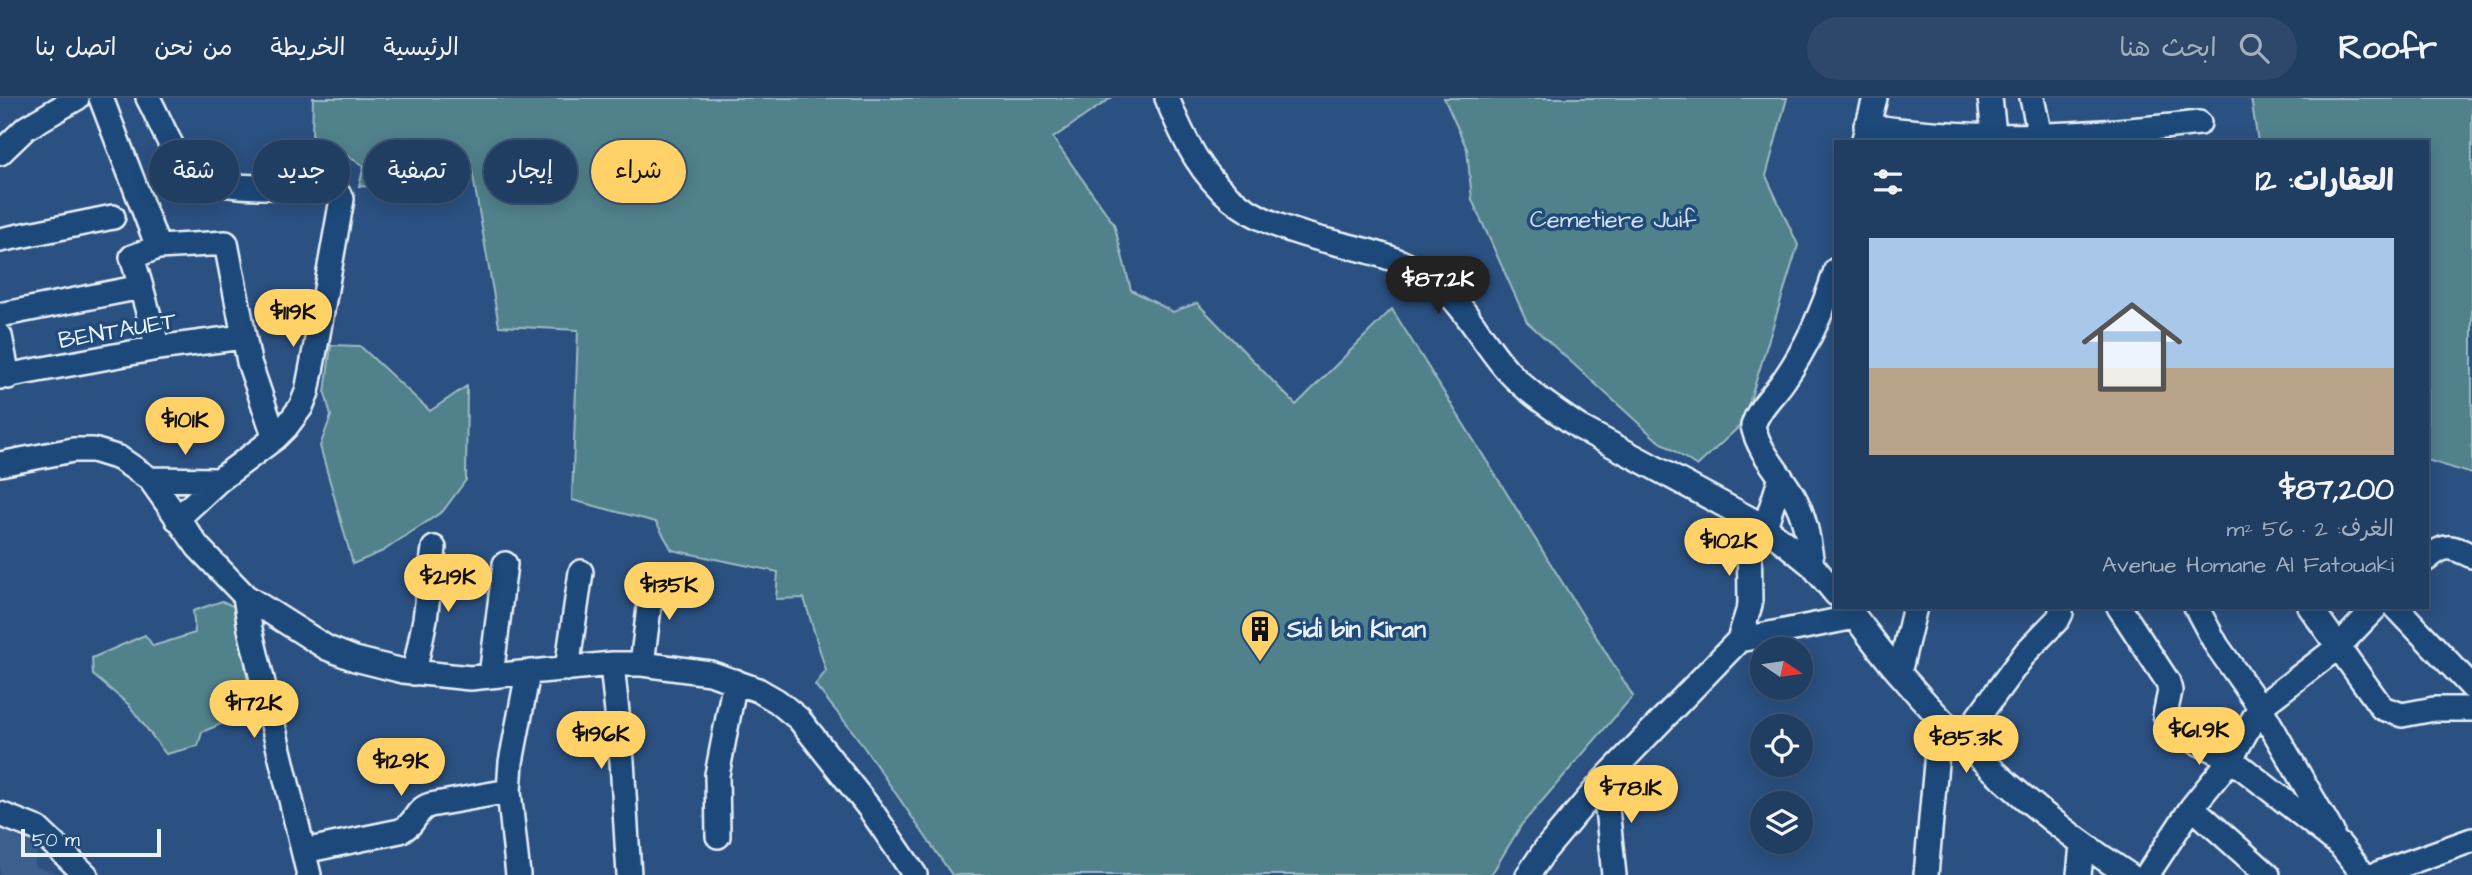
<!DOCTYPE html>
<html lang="ar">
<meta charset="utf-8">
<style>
:root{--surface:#203d62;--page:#2d486b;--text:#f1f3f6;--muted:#a2aebe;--line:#3d5677;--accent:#ffd166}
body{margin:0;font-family:"Architects Daughter","Playpen Sans Arabic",sans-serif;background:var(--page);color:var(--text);direction:rtl;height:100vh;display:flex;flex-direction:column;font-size:26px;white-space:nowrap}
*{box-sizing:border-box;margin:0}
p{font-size:23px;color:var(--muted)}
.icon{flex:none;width:38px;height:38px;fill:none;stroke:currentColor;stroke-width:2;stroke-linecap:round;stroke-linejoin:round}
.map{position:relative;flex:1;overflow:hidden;direction:ltr}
.details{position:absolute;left:1834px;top:42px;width:595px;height:469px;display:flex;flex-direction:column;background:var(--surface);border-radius:0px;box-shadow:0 4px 18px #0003,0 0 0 2px var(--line);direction:rtl}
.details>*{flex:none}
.guide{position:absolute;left:21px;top:42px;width:665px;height:63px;direction:rtl;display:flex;gap:14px}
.needle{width:46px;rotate:103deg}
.fabs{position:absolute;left:1750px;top:539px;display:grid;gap:14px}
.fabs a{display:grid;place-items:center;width:63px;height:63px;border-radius:50%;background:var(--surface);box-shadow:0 4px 18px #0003,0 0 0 2px var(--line);font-size:35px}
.scale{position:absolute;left:21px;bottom:18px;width:140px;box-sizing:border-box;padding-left:7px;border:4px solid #e8f1f8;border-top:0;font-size:19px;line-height:24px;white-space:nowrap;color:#e8f1f8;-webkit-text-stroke:5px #1f4a7a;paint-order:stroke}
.price{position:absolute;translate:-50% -60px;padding:0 16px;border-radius:24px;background:var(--accent);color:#111;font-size:23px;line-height:46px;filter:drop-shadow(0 2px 4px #0008)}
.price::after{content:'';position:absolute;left:50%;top:42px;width:21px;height:16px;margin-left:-10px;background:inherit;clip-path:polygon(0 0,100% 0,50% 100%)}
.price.active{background:#222;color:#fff}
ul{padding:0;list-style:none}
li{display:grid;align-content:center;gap:14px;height:371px;padding:0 35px}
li+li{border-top:2px solid var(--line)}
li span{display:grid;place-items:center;height:217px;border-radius:0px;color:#555}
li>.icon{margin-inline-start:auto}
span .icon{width:126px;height:126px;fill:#fffc;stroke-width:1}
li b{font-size:30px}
h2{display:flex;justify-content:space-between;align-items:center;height:84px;padding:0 35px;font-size:30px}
.tag{padding:0 24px;border-radius:32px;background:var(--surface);box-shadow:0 4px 18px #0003,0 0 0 2px var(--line);font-size:24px;line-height:63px}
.tag.active{background:var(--accent);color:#111}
header{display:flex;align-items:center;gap:42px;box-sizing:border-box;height:98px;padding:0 35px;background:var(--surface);border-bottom:2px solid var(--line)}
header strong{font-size:33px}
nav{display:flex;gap:38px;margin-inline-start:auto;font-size:24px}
.search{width:490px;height:63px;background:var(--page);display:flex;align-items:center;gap:18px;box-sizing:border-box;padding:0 24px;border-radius:38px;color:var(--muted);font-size:26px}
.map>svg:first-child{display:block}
</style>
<header>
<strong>Roofr</strong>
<div class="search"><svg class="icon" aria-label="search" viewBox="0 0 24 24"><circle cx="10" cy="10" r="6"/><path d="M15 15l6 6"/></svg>ابحث هنا</div>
<nav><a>الرئيسية</a><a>الخريطة</a><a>من نحن</a><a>اتصل بنا</a></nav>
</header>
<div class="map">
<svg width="2472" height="777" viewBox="0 0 2472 777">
<rect width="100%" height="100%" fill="#2b5182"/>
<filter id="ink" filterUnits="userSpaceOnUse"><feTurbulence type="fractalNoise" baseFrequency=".0143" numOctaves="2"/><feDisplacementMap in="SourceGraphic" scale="14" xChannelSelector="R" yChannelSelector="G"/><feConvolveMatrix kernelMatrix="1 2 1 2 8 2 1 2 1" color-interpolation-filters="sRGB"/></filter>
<g filter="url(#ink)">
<path fill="#3d5e8e" d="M0,728L40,741L34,768L56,775L55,777H0Z"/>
<path fill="#51828c" stroke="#9cbac2" stroke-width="2" d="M313,0H1111L1053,40L1114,126L1131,192L1173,214L1197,205L1296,307L1392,211L1633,598L1522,726L1491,777H952L854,635L815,587L826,573L804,500L776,501L778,474L672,452L656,424L572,402L578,232L499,228L470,61L445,60L399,90L359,88L364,68L312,37Z
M1444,0H1787L1766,78L1798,147L1743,325L1697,368L1656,341L1527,224L1472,102L1467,51Z
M2251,0H2472V376L2427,362V44H2258Z
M331,247L360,248L430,313L467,288L466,382L443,413L383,453L353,466L320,348L331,318L325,295Z
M222,503L237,510L252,613L202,634L198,648L166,656L128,606L93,577L92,560L145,537L153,548L195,535L193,513Z"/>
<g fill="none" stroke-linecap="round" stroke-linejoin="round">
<defs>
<path id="minor" d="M101,0L158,149L226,145L249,264L275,340
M148,0C159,20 170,50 184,67C210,99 289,86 327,89L336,93L342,101L318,236L307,294L301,309L286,329L275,340L219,382L177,421
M1167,0C1204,95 1241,123 1340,146C1374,154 1410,163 1438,186C1466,209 1483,245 1508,273C1528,295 1555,312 1579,329L1765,429L1812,467L1836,496
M1990,0L1995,44
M2032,0L2040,38
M1866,28C1977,44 2088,38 2199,25
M1864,41L1875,0
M0,55L26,30L77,0
M0,142L113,119
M141,189L158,250
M0,217L141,189L132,159L158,149
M0,238L8,279
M0,279L158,250L243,239
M0,366L73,352H93L119,360L150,381L198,449L245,498L327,550L355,561L403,573L470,580L612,566H642L710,575L758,592L777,603L799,621L870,711L915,777
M150,381L219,382
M1765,429L1781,379
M2427,461C2445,445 2451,448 2472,458
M1812,467C1809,445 1806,423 1796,403C1782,376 1760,358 1753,328C1758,310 1774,297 1784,282C1807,249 1824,210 1836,172
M245,498L250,531L309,777
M1847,509C1865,531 1881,555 1900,576C1967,654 2043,722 2129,777
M2119,509L2168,584L2170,593L2165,617L2173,632L2231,661L2297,713L2340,747L2364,777
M2196,509L2217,548L2260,609L2332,734
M2310,509L2382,610L2402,617L2434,611H2472
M2396,509L2472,589
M1739,542L1855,519
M612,566L622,663L629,777
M642,566L653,477
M567,571L581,474
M414,575L425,521L434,450
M1899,575L1915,509
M491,578L505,466
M1961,642L2026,554L2058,521L2061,515V509
M1604,682L1614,777
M2192,709L2268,777
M0,716L38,731L86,777
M718,738L717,677L735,583
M304,753L400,733C417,726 414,712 430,707L509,693
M518,777L509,693L511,664L528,575
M1528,777L1545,752L1604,682L1739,542L1750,507L1749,421
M1926,777L1940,621
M2079,777L2082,747
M2147,777L2192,709L2231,661L2260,609L2338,549L2376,509
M2374,777L2472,742"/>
</defs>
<use href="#minor" stroke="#e8f1f8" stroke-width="28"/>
<use href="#minor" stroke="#1f4a7a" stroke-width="23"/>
</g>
</g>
<defs>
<symbol id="building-pin" viewBox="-11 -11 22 30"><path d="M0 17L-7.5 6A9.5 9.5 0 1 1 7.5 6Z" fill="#ffd166" stroke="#1f4a7a"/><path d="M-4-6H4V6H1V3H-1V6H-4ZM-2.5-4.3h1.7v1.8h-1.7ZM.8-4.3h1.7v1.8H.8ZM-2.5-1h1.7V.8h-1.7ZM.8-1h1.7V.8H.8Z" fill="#111"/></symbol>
</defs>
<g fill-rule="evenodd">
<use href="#building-pin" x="1238" y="509" width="44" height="60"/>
</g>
<g text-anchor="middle" stroke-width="7" stroke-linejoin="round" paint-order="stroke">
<g font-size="24" fill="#d1e0e8" stroke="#1f4a7a">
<text x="1613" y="129">Cemetiere Juif</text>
</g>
<g font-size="24" fill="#e8f1f8" stroke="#1f4a7a">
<text transform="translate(117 232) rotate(-10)" y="8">BENTAUET</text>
</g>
<g font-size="24" font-weight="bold" fill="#e8f1f8" stroke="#1f4a7a" text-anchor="start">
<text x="1287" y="539">Sidi bin Kiran</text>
</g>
</g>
</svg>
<div class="fabs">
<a><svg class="needle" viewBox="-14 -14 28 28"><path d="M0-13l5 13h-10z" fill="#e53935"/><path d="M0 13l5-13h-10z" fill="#a2aebe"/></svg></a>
<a><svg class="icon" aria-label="locate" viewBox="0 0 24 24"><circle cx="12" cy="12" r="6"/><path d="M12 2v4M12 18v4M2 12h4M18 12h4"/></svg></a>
<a><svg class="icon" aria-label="layers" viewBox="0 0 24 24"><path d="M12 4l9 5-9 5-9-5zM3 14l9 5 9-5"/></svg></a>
</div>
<div class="scale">50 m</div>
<b class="price active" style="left:1438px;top:218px">$87.2K</b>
<b class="price" style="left:293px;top:251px">$119K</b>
<b class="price" style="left:185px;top:359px">$101K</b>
<b class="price" style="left:1729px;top:480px">$102K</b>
<b class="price" style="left:448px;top:516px">$219K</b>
<b class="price" style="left:669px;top:524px">$135K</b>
<b class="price" style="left:254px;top:642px">$172K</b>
<b class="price" style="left:2199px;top:669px">$61.9K</b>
<b class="price" style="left:601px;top:673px">$196K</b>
<b class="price" style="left:1966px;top:677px">$85.3K</b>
<b class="price" style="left:401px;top:700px">$129K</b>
<b class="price" style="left:1631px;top:727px">$78.1K</b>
<div class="guide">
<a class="tag active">شراء</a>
<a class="tag">إيجار</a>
<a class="tag">تصفية</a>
<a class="tag">جديد</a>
<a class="tag">شقة</a>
</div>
<section class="details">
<h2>العقارات: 12<svg class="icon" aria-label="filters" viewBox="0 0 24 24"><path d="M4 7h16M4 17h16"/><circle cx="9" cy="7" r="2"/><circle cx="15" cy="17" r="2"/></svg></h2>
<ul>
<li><span style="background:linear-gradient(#a9c7e8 60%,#b9a48a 0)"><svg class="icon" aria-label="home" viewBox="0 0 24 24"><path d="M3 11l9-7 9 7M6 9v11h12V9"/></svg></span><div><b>$87,200</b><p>الغرف: 2 · 56 m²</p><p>Avenue Homane Al Fatouaki</p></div></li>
</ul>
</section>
</div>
